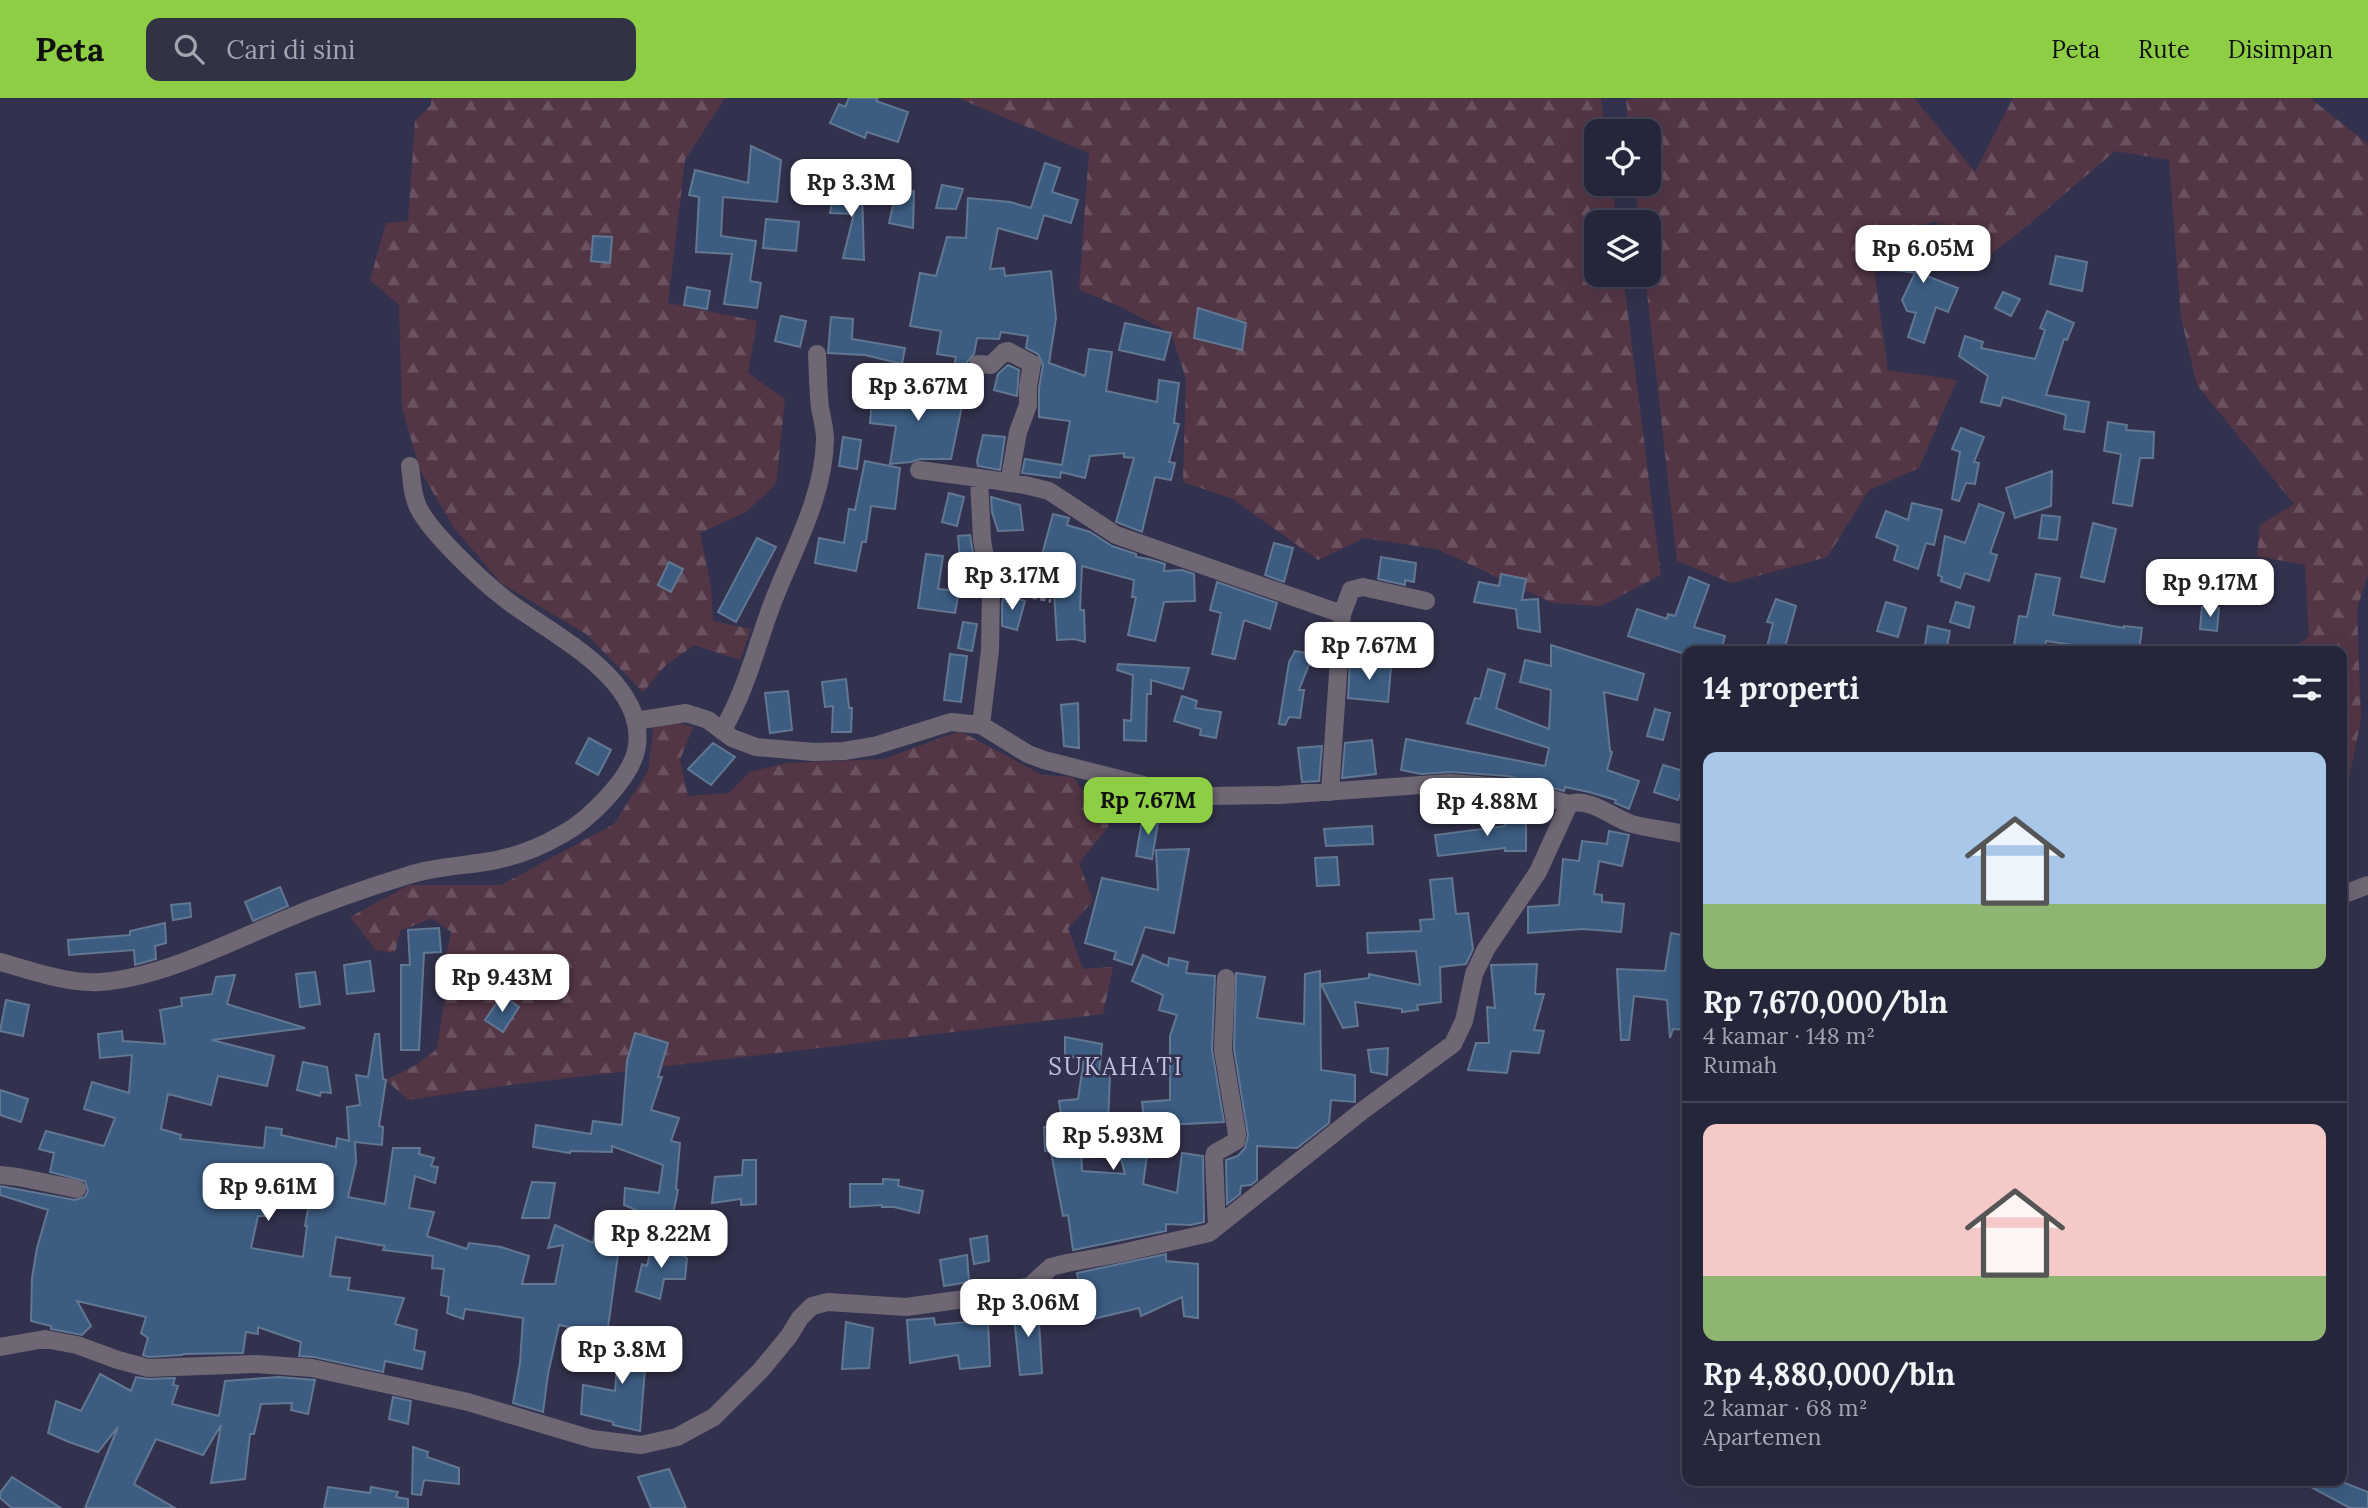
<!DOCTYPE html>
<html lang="id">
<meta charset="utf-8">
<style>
:root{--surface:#26263a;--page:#323245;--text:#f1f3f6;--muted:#a4a5af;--line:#424354;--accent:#8dce44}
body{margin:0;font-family:Lora,serif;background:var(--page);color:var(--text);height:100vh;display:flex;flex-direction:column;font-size:26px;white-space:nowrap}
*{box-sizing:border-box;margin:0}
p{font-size:23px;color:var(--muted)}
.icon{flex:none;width:38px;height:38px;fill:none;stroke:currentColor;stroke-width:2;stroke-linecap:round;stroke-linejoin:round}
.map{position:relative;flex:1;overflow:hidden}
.details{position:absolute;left:1682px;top:548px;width:665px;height:840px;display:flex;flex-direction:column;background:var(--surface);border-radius:14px;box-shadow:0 7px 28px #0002,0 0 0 2px var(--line)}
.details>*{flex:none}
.controls{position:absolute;left:1584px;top:21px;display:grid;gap:14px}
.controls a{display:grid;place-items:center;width:77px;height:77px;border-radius:14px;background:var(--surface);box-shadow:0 7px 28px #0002,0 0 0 2px var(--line);font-size:35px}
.price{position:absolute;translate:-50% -60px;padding:0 16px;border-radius:14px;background:#fff;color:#222;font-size:23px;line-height:46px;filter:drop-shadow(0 2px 4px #0008)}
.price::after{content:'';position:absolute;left:50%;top:42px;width:21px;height:16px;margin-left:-10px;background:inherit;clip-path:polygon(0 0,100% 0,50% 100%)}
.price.current{background:var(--accent);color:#111}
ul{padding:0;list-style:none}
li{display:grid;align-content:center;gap:14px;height:371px;padding:0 21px}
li+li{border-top:2px solid var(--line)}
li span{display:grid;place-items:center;height:217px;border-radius:14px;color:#555}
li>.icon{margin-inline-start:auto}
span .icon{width:126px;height:126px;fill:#fffc;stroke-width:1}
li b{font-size:30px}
h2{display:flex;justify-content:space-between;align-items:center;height:84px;padding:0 21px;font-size:30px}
header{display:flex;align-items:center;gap:42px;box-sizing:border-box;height:98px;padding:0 35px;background:var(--accent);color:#111}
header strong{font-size:33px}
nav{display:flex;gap:38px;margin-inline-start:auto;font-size:24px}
.search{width:490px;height:63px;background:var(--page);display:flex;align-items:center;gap:18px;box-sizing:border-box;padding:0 24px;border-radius:14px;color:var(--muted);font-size:26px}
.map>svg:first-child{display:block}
</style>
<header>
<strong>Peta</strong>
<div class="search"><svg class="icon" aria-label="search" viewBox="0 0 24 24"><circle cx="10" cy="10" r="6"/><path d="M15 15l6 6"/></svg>Cari di sini</div>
<nav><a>Peta</a><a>Rute</a><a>Disimpan</a></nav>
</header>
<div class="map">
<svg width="2368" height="1410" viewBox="0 0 2368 1410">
<defs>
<pattern id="forest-firs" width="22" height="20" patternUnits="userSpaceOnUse" patternTransform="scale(1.75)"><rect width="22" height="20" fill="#533646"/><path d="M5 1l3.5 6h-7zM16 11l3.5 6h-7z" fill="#6b5261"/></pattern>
</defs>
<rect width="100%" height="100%" fill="#33324e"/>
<path fill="url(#forest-firs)" d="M431,0H725L685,62L668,205L757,223L748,275L785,301L776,386L746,414L700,435L711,487L713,523L751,531L740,562L694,547L665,568L643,594L586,536L501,485L454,430L420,372L402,310L399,207L370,182L386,125L408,123L415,23L431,7Z
M958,0H1601L1605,33H1596V86H1612L1617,124H1596V177H1623L1661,477L1601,508L1553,505L1437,451L1364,440L1318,462L1233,401L1183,384L1186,281L1171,235L1117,207L1079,192L1089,55Z
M1639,0H1914L1975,74L2013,0H2310L2368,46V476L2357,511L2361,622L2347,691L2342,692V553H2288L2309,539L2305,467L2257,458L2260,427L2294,406L2197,287L2181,220L2169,62L2115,53L2021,133L1967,175L1936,123L1870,143L1888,272L1957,282L1919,370L1869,392L1827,459L1732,485L1677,463L1645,177H1648V124H1639L1635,86H1648V33H1629L1626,2Z
M655,619L693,629L680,662L688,698L729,695L750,674L787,665L884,661L960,633L1042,677L1073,679L1109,728L1079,765L1093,803L1068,830L1083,871L1113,869L1103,916L502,988L408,1002L386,982L416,967L437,951L446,891L444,870L451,834L432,820L400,833L395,855L376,852L350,819L409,787H501L614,726L648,673Z"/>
<path fill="#3c5c82" stroke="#617792" stroke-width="2" fill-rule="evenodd" d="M849,0H878L876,3L908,14L898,44L867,34L865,40L830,25L839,6L845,9Z
M751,48L781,62L777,104L723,99L721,138L756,143L750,183L761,185L757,210L724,206L732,156L696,154L699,99L689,97L695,72L748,85Z
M1045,65L1060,70L1052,94L1078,102L1071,125L1044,117L1037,141L998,130L990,171L1004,170L1005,178L1051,173L1056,220L1049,265L1085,278L1089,251L1112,254L1106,293L1157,304L1159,282L1179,285L1174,325L1179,326L1169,364L1175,365L1171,382L1155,379L1142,434L1116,424L1134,360L1124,359V355L1090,358L1085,380L1061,374L1060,380L1022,375L1025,361L1062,367L1070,323L1039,319V290L1043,267L1038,256L1026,250L1028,238L1001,234L999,241L977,240L974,256L967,264L970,273L968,282L952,278L956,259L937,256L941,233L910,228L920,175L936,178L947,139L966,140L968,100L1010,104L1031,110Z
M942,87L963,91L956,111L936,110Z
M835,88L862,92L864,162L843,160L854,116L830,115Z
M914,93L913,130L889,125L896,95Z
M766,121L799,124L796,153L763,150Z
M1910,136H1919L1937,143L1927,176L1919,175L1958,190L1948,214L1936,209L1924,245L1908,239L1916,215L1907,213L1902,202L1915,175L1894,172Z
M593,138L612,139L610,165L591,163Z
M2056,158L2087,164L2082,193L2050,186Z
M687,189L710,193L707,211L684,207Z
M2003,194L2020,201L2011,218L1995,210Z
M1198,210L1246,225L1242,252L1194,240Z
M2047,213L2074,225L2067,242L2064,241L2046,297L2089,304L2084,334L2064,331L2066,317L2003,299L2000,308L1981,304L1988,278L1959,258L1965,238L1983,244L1981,250L2035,261L2045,232L2040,230Z
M781,218L806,223L800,249L775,243Z
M831,219L853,221L852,241L905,250L902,266L865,257L828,255Z
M1125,225L1171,235L1164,262L1119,252Z
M1008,267L1019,272L1017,298L994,292L998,276Z
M873,289L964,298L951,361H920L911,364L890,366L896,328L870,325Z
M2108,324L2127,327L2126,332L2154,334L2153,360H2140L2132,408L2113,405L2121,356L2104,353Z
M1961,330L1984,339L1974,364L1979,365L1975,386L1966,385L1959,403L1952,401L1960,354L1952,351Z
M983,337L1005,339L1000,372L978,368L977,363Z
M843,339L861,342L857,371L839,368Z
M865,363L900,370L895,411L871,408L866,444H862L856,473L815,465L819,440L844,445L849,411L855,412Z
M2052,373L2051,408L2015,420L2006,390Z
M949,395L964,399L957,428L942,424Z
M991,399L1020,407L1023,432L998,433L992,414Z
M1912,405L1942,412L1934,447L1926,445L1918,471L1894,462L1898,448L1876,439L1886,413L1908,422Z
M1979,406L2004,415L1990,455L1997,457L1989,483L1965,475L1960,490L1941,483L1942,479L1938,477L1945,438L1965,445Z
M1053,416L1069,420L1067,427L1090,434L1112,448L1136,456V459L1149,461L1165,466L1164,473L1182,472L1194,476L1195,503L1164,504L1155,543L1128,537L1136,499H1132L1134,482L1082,468L1080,512H1084L1085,544L1074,541L1057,542L1054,494L1033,490Z
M2042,417L2060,419L2057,442L2039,440Z
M2093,425L2116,431L2104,484L2081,479Z
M970,437L974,461L960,462L958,438Z
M757,440L776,449L736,524L718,514Z
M1274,445L1293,450L1284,484L1265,477Z
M926,456L943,458L938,491L959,493L955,515L918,510Z
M1381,459L1416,465L1414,484L1405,482V487L1378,481Z
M669,464L683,471L671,494L658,487Z
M1501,476L1526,481L1522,502L1538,501L1540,534L1518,530L1516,511L1474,504L1479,484L1499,488Z
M2036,476L2060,480L2053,517L2124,530V528L2142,530L2139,553H2111L2046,543L2045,553H2013L2019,518L2027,519Z
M1689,479L1709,487L1694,529L1725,538L1721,553H1686L1685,556L1628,538L1637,511L1667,521L1668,516L1675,518Z
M1217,484L1277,505L1270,531L1244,522L1235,561L1212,556L1221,515L1210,512Z
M1005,496L1025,503L1017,532L1002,528V505Z
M1776,501L1796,508L1784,553H1766L1773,525L1767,524Z
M1886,504L1906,510L1898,539L1877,533Z
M1956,504L1974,509L1969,530L1950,524Z
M2202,509L2219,510L2217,533L2200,531Z
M963,524L977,526L972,553L958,550Z
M1928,528L1950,533L1946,553H1924Z
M1551,547L1644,576L1637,602L1604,594L1610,653L1612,654L1607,672L1639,683L1629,711L1615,705L1616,702L1589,694L1565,689L1564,693L1508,678L1451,674L1421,676L1401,672L1406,641L1545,668L1549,650L1467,625L1475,600L1480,601L1488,571L1505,576L1496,610L1549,631L1551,592L1520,584L1525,562L1551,568Z
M1295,553L1313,556L1299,592H1304L1300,620L1289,619L1285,627L1279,626L1289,564Z
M950,556L967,558L961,604L944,602Z
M1350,564L1391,569L1388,604L1348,600Z
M1118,566L1189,570L1183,591L1151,582V596H1147L1146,643L1124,642V622L1131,623L1133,577L1117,572Z
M846,581L849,610H852L851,634H832L833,608L825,609L822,584Z
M788,593L792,632L770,635L765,595Z
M1182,598L1197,603L1195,610L1221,614L1216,640L1200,637L1201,631L1174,623Z
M1078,605L1079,650L1064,648L1061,607Z
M1655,611L1670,615L1663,642L1647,638Z
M589,640L611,652L598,677L576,665Z
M1372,642L1376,676L1342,680L1345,645Z
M713,645L735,659L711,687L688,671Z
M1322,648L1319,683L1302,684L1298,650Z
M1663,667L1687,674L1678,702L1654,694Z
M1505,714H1526V753H1505V750L1438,758L1435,737L1505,728Z
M1143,717L1159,719L1152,761L1136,758Z
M1372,728L1373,746L1326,748L1324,731Z
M1609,733L1629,737L1622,768L1599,763L1594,796L1602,797V804L1624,806L1621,834L1583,831L1528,835V809L1559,807L1563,761L1579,763L1582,743L1607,746Z
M1189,751L1174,835L1145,829L1132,867L1114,861L1116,854L1085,845L1102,780L1158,792L1156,752Z
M1337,759L1339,787L1317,788L1315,760Z
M1452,780L1456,816L1468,815L1473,851L1466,866L1440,869L1441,904L1417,907L1418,912L1402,914V911L1355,904L1358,928L1343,930L1321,886L1369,880V876L1420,887L1416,853L1368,855L1367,835L1421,833L1420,822L1434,821L1430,782Z
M280,789L288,808L253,823L245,804Z
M190,805L191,819L173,822L171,807Z
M165,825L166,845L155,848L156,861L135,867L134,852L69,857L68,842L130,837V833Z
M439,830L441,854L424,855L419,952H401V867H410L408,832Z
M1671,835L1687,838V898L1682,911L1687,913V932L1673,931L1670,940L1667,902L1634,898L1629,942H1621L1617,871L1665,873Z
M1143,857L1168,868L1169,860L1188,864L1186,875L1215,878L1212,952L1224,1024L1145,1028L1142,1004L1170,1002V938L1177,917L1159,912L1163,897L1132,883Z
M370,863L374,893L347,896L344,867Z
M1537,866L1535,896H1544L1534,932L1544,933L1539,955L1511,953L1507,975L1468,972L1476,945H1489L1487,909L1495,910L1491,867Z
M1320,873L1321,972L1355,977V1004L1331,1002L1329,1025L1297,1050L1257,1048V1082L1251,1087L1241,1088L1240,1096L1227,1106L1226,1062L1238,1058L1245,1050L1248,1037L1234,951L1236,875L1265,879L1257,920L1304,926L1305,876Z
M315,874L320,906L300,909L296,876Z
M235,877L227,906L305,930L212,942L274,958L267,988L218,978L211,1007L168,996L161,1031L181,1037L180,1041L264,1050L266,1029L282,1031L281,1037L336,1049L337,1040L349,1043L347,1009L360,1007L356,977L368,979L375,936H379L383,981L386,982L379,1028L383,1029L382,1047L355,1044L356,1065L348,1099L385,1106L393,1050H420L419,1056L434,1060L431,1068L438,1069L435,1085L415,1078L409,1110L434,1114L427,1138L467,1151L469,1145L501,1149L529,1158L522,1186H555L563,1147L548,1150L555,1127L593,1145L596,1129L621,1135L607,1237L559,1227L548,1276L543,1314L513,1305L520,1265L523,1220L465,1211L463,1221L447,1215L449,1199L441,1197L444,1171L432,1170L433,1158L383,1152L385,1148L336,1139L330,1178L350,1180L348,1192L404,1200L395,1226L417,1232L414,1252L425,1254L422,1271L385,1263L383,1274L314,1259L299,1258L301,1244L258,1229V1236L246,1234L243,1255L183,1256L182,1257L149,1259L143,1257L148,1240L141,1235L146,1219L77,1203L91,1228L82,1237L51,1231V1228L31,1223L32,1180L37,1150L48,1112L0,1097V1088L75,1102L85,1099L88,1093L85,1083L50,1074L54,1055L39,1051L46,1033L104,1048L115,1020L84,1011L92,984L129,995L132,957L100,960L98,936L122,933L123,943L165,946L160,912L182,908L181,900L212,896L216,879ZM279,1087L311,1095L305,1128H307L303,1159L251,1150L258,1118H271Z
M502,897L519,909L503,934L485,922Z
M6,902L29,907L23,938L0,933Z
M635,935L668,945L658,979H662L651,1012L679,1020L671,1043L680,1045L676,1091L678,1092L671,1126L624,1107L625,1090L659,1095L663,1067L612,1048V1054L570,1053V1055L533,1049L536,1027L591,1036L593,1023L622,1027L627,963Z
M1065,939L1102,946L1099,977H1110L1108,1026L1080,1025L1082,1073L1125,1076L1117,1046L1148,1051L1143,1086L1177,1095L1182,1055L1203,1058L1204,1124L1191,1127L1166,1126V1133L1073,1152L1068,1117L1063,1118L1051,1054L1045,1053L1044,1029H1063L1059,1003L1078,1001L1084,961L1065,958Z
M1388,950L1387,977L1371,974L1368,952Z
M303,964L327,969L331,995L321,994L320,998L297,992Z
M0,992L28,1001L21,1024L0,1017Z
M743,1062H756V1106L741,1107V1101L712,1105L715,1079L742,1077Z
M883,1081L899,1082L898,1088L923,1093L919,1115L894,1109H882V1107L850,1109V1086H883Z
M532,1084L555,1085L549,1120H522Z
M987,1138L989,1163L974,1166L970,1141Z
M653,1142L687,1160L685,1181H664L660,1201L636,1193L642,1166L647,1168Z
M1166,1156V1163L1198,1166V1220L1184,1218L1182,1199L1141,1218L1139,1210L1085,1223L1077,1175Z
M967,1157L969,1184L944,1188L940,1162Z
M1038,1206L1042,1275L1020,1277L1013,1209Z
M934,1220L935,1227L988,1222L990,1268L960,1271L958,1257L910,1265L907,1222Z
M846,1224L873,1230L869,1270L842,1271Z
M620,1232L648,1235L640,1333L613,1327V1324L581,1316L583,1287L615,1293Z
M100,1276L131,1293L136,1279L148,1281L175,1280L173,1287L178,1288L172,1306L219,1318L225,1283L279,1279L315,1282L308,1316L291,1312L292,1305L261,1306L254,1336H250L245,1381L211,1385L221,1327L203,1357L156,1341L134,1386L175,1410H85L118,1329L98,1354L69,1344L48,1335L56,1303L81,1313Z
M393,1299L411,1303L408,1326L389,1321Z
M413,1349L428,1354L427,1359L459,1370V1386L424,1382L421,1397L412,1396Z
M669,1371L686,1410H651L638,1379Z
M12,1379L61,1410H12L0,1400V1395Z
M2298,1382H2337L2368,1394V1410H2350Z
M328,1389L370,1395L371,1389L398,1394L396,1399L408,1401V1410H324Z"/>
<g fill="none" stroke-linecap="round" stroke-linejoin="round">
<path stroke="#88889e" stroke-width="3.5" stroke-dasharray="5 3.5" stroke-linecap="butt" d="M1007,494L1051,503"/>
<path stroke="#6f6774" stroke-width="18" d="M978,266L991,267L1004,254L1008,253L1032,266L1028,289V307L1018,334L1009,385
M919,372L979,380L982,442L991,493L990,552L981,627
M979,380L1025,387L1049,393L1116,437L1342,516
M635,623L686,615L708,622L732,640L756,649L814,654L844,653L874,648L951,624L981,627L1028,656L1044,662L1179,696L1211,698L1280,697L1450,685L1502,689L1539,697L1569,706
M722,633C745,595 756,550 771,509C791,455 824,401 825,341C825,331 822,320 820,310C818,292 818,274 817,256
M1330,694L1342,516L1351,492L1363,489L1426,503
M2342,797L2368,787
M0,864C32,873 68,886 101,884C162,879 226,846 281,823C323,805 366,790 409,777C433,769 460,768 485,764C512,760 537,751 561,737C588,723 633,679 637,648C646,580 549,535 505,501C482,483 432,436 419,411C412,398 412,383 410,368
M0,1077L18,1079L77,1091
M1217,1129L1214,1059L1215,1055L1236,1043L1237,1036L1223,952L1226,880
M0,1249L45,1241L77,1247L118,1262L148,1270L256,1266L312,1270L468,1304L592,1341L641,1347L677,1339L714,1319L761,1272L789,1238L800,1220L812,1208L828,1204L906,1209L972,1200L1030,1188L1051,1169L1067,1165L1117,1156L1209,1135L1362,1013L1453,946L1464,923L1474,876L1486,851L1538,774L1569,706C1591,699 1612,720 1632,726C1650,731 1669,732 1687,737"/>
</g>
<g text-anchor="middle" stroke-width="5" stroke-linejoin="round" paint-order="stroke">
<g font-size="24" letter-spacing="2" fill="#bfc0e3" stroke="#33324e">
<text x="1116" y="977">SUKAHATI</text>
</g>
</g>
</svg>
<div class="controls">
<a><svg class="icon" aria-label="locate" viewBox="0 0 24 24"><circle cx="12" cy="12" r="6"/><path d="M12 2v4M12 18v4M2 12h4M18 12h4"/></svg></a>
<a><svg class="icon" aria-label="layers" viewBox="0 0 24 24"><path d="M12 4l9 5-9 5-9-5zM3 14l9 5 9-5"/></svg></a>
</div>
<b class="price" style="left:851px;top:121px">Rp 3.3M</b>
<b class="price" style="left:1923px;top:187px">Rp 6.05M</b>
<b class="price" style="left:918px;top:325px">Rp 3.67M</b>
<b class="price" style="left:1012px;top:514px">Rp 3.17M</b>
<b class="price" style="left:2210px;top:521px">Rp 9.17M</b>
<b class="price" style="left:1369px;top:584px">Rp 7.67M</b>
<b class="price current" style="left:1148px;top:739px">Rp 7.67M</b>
<b class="price" style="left:1487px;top:740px">Rp 4.88M</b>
<b class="price" style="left:502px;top:916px">Rp 9.43M</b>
<b class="price" style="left:1113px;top:1074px">Rp 5.93M</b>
<b class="price" style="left:268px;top:1125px">Rp 9.61M</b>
<b class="price" style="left:661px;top:1172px">Rp 8.22M</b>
<b class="price" style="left:1028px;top:1241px">Rp 3.06M</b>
<b class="price" style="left:622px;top:1288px">Rp 3.8M</b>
<section class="details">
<h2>14 properti<svg class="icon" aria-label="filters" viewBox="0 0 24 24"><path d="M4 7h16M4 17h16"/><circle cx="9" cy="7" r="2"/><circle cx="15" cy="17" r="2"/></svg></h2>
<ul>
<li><span style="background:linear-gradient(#a9c7e8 70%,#8fb573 0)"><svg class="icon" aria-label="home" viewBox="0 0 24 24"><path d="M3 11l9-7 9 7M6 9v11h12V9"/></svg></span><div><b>Rp 7,670,000/bln</b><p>4 kamar · 148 m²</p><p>Rumah</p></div></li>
<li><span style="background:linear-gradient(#f6c9c9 70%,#8fb573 0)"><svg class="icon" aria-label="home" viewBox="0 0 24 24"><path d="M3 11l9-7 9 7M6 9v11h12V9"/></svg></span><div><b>Rp 4,880,000/bln</b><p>2 kamar · 68 m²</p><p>Apartemen</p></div></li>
</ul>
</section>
</div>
